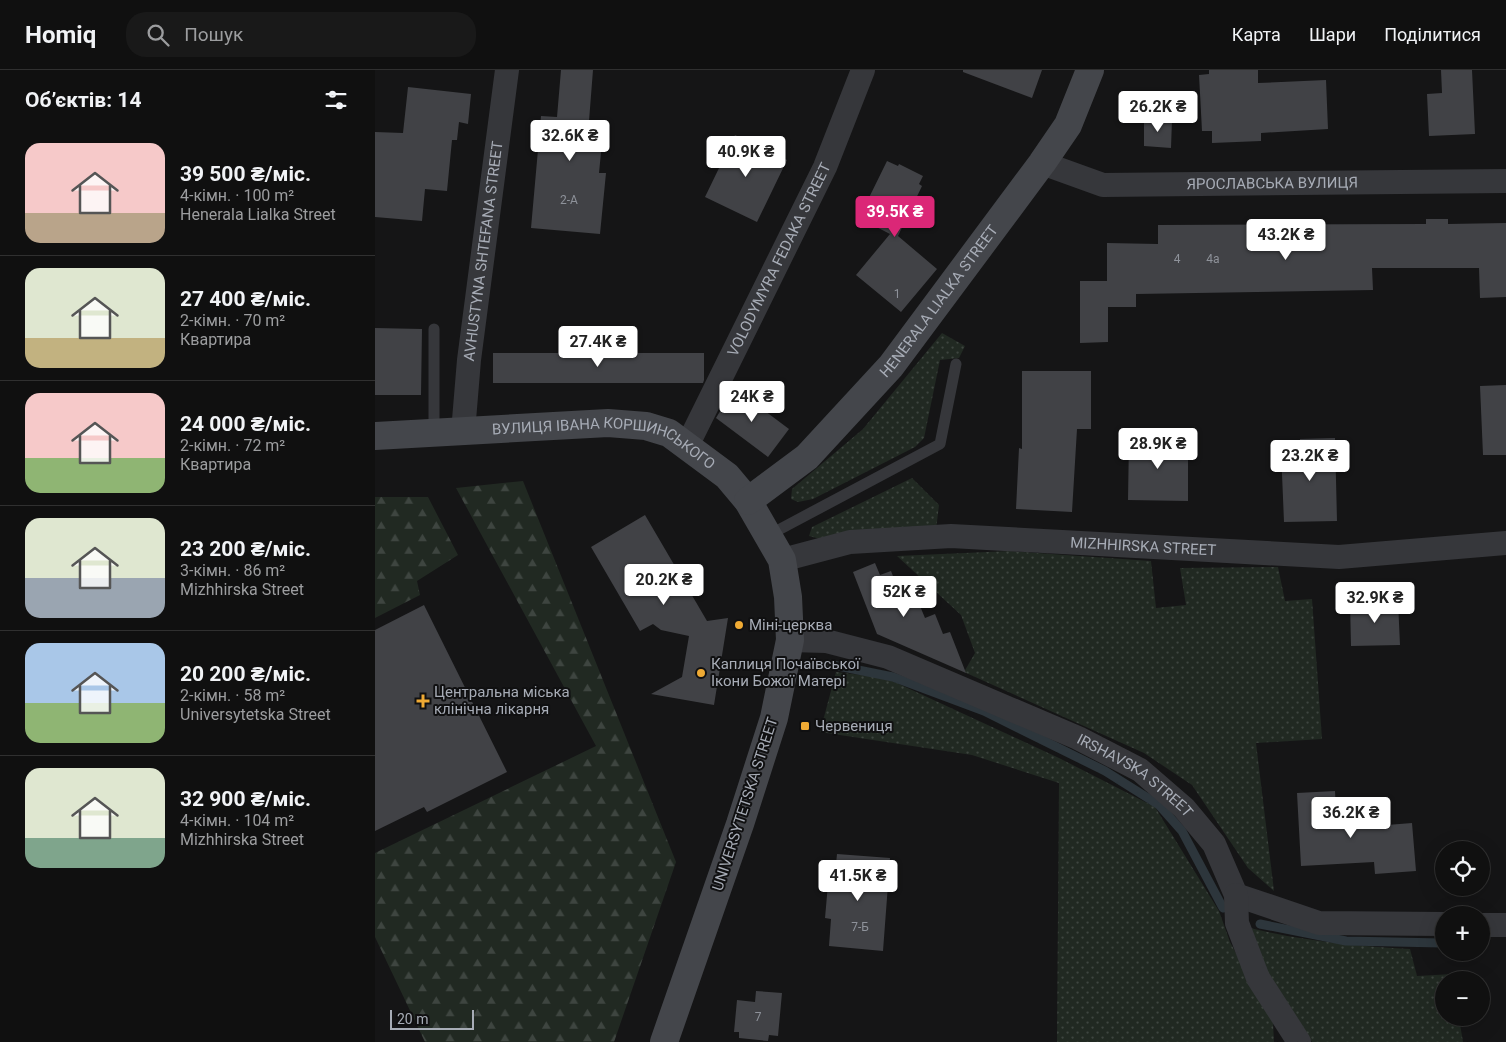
<!DOCTYPE html>
<html lang="uk">
<meta charset="utf-8">
<style>
:root{--surface:#101010;--page:#191919;--text:#f1f3f6;--muted:#9c9d9f;--line:#303030;--accent:#db2777}
body{margin:0;font-family:Roboto,sans-serif;background:var(--page);color:var(--text);height:100vh;display:flex;flex-direction:column;font-size:19px;white-space:nowrap}
*{box-sizing:border-box;margin:0}
p{font-size:16px;color:var(--muted)}
.icon{flex:none;width:28px;height:28px;fill:none;stroke:currentColor;stroke-width:2;stroke-linecap:round;stroke-linejoin:round}
.map{position:relative;flex:1;overflow:hidden}
.details{display:flex;flex-direction:column;background:var(--surface);width:375px}
.details>*{flex:none}
.fabs{position:absolute;left:1060px;top:771px;display:grid;gap:10px}
.fabs a{display:grid;place-items:center;width:55px;height:55px;border-radius:50%;background:var(--surface);box-shadow:0 5px 20px #0002,0 0 0 1px var(--line);font-size:25px}
.scale{position:absolute;left:15px;bottom:12px;width:84px;box-sizing:border-box;padding-left:5px;border:2px solid #a7acb6;border-top:0;font-size:14px;line-height:18px;white-space:nowrap;color:#a7acb6;-webkit-text-stroke:4px #101011;paint-order:stroke}
.price{position:absolute;translate:-50% -42px;padding:0 11px;border-radius:5px;background:#fff;color:#222;font-size:16px;line-height:32px;filter:drop-shadow(0 1px 2px #0008)}
.price::after{content:'';position:absolute;left:50%;top:30px;width:15px;height:11px;margin-left:-8px;background:inherit;clip-path:polygon(0 0,100% 0,50% 100%)}
.price.current{background:var(--accent);color:#fff}
ul{padding:0;list-style:none}
li{display:flex;align-items:center;gap:15px;height:125px;padding:0 25px}
li+li{border-top:1px solid var(--line)}
li span{display:grid;place-items:center;flex:none;width:140px;height:100px;border-radius:15px;color:#555}
li>.icon{margin-inline-start:auto}
span .icon{width:60px;height:60px;fill:#fffc;stroke-width:1}
li b{font-size:21px}
h2{display:flex;justify-content:space-between;align-items:center;height:60px;padding:0 25px;font-size:21px}
header{display:flex;align-items:center;gap:30px;box-sizing:border-box;height:70px;padding:0 25px;background:var(--surface);border-bottom:1px solid var(--line)}
header strong{font-size:24px}
nav{display:flex;gap:28px;margin-inline-start:auto;font-size:18px}
.search{width:350px;height:45px;background:var(--page);display:flex;align-items:center;gap:12px;box-sizing:border-box;padding:0 18px;border-radius:20px;color:var(--muted);font-size:19px}
main{display:flex;flex:1;min-height:0}
.map>svg:first-child{display:block}
</style>
<header>
<strong>Homiq</strong>
<div class="search"><svg class="icon" aria-label="search" viewBox="0 0 24 24"><circle cx="10" cy="10" r="6"/><path d="M15 15l6 6"/></svg>Пошук</div>
<nav><a>Карта</a><a>Шари</a><a>Поділитися</a></nav>
</header>
<main>
<section class="details">
<h2>Об’єктів: 14<svg class="icon" aria-label="filters" viewBox="0 0 24 24"><path d="M4 7h16M4 17h16"/><circle cx="9" cy="7" r="2"/><circle cx="15" cy="17" r="2"/></svg></h2>
<ul>
<li><span style="background:linear-gradient(#f6c9c9 70%,#b9a48a 0)"><svg class="icon" aria-label="home" viewBox="0 0 24 24"><path d="M3 11l9-7 9 7M6 9v11h12V9"/></svg></span><div><b>39 500 ₴/міс.</b><p>4-кімн. · 100 m²</p><p>Henerala Lialka Street</p></div></li>
<li><span style="background:linear-gradient(#dfe7d0 70%,#c2b280 0)"><svg class="icon" aria-label="home" viewBox="0 0 24 24"><path d="M3 11l9-7 9 7M6 9v11h12V9"/></svg></span><div><b>27 400 ₴/міс.</b><p>2-кімн. · 70 m²</p><p>Квартира</p></div></li>
<li><span style="background:linear-gradient(#f6c9c9 65%,#8fb573 0)"><svg class="icon" aria-label="home" viewBox="0 0 24 24"><path d="M3 11l9-7 9 7M6 9v11h12V9"/></svg></span><div><b>24 000 ₴/міс.</b><p>2-кімн. · 72 m²</p><p>Квартира</p></div></li>
<li><span style="background:linear-gradient(#dfe7d0 60%,#9aa5b1 0)"><svg class="icon" aria-label="home" viewBox="0 0 24 24"><path d="M3 11l9-7 9 7M6 9v11h12V9"/></svg></span><div><b>23 200 ₴/міс.</b><p>3-кімн. · 86 m²</p><p>Mizhhirska Street</p></div></li>
<li><span style="background:linear-gradient(#a9c7e8 60%,#8fb573 0)"><svg class="icon" aria-label="home" viewBox="0 0 24 24"><path d="M3 11l9-7 9 7M6 9v11h12V9"/></svg></span><div><b>20 200 ₴/міс.</b><p>2-кімн. · 58 m²</p><p>Universytetska Street</p></div></li>
<li><span style="background:linear-gradient(#dfe7d0 70%,#7fa58c 0)"><svg class="icon" aria-label="home" viewBox="0 0 24 24"><path d="M3 11l9-7 9 7M6 9v11h12V9"/></svg></span><div><b>32 900 ₴/міс.</b><p>4-кімн. · 104 m²</p><p>Mizhhirska Street</p></div></li>
</ul>
</section>
<div class="map">
<svg width="1131" height="972" viewBox="0 0 1131 972">
<defs>
<pattern id="grass-dots" width="8" height="8" patternUnits="userSpaceOnUse" patternTransform="scale(1.25)"><rect width="8" height="8" fill="#212922"/><path d="M2 2h.1M6 6h.1" fill="none" stroke="#3e4540" stroke-width="1.8" stroke-linecap="round"/></pattern>
<pattern id="forest-firs" width="22" height="20" patternUnits="userSpaceOnUse" patternTransform="scale(1.25)"><rect width="22" height="20" fill="#212922"/><path d="M5 1l3.5 6h-7zM16 11l3.5 6h-7z" fill="#3e4540"/></pattern>
</defs>
<rect width="100%" height="100%" fill="#151516"/>
<path fill="url(#grass-dots)" d="M567,263L590,276L584,288L565,290L549,368L540,377L438,429L423,432L416,429L417,419L488,359Z
M537,408L564,435L561,460L449,470L434,466L437,457Z
M635,481L776,491L781,538L811,535L805,498L903,497L910,531L937,529L947,669L881,673L899,821L873,798L817,715L769,683L589,602L600,583L586,545L522,486Z
M461,602L511,608L684,688L780,737L844,841L855,872L898,953L899,972H682L684,713L597,685L445,662Z
M875,858C928,871 981,876 1035,879L1042,906L1078,904L1079,910H1069V948H1084L1088,972H937L891,907Z"/>
<path fill="url(#forest-firs)" d="M148,411L301,792L239,972H50L0,867V783L221,676L81,418Z
M0,427H53L83,485L42,511L45,525L0,548Z"/>
<g fill="none" stroke-linecap="round" stroke-linejoin="round">
<path stroke="#2d363c" stroke-width="9" d="M453,594L518,607L609,641L730,701L784,735L807,761L848,838
M885,854L971,871L1067,873"/>
</g>
<path fill="#414246" d="M186,0H218L214,51L229,52L224,103H231L225,164L156,158L166,46L182,47Z
M588,0H667L657,28L588,2Z
M834,0H883V13L951,10L953,59L886,63V71L837,73V61H827L824,5L834,4Z
M1066,0H1097L1100,64L1054,66L1052,24L1067,23Z
M33,17L96,24L93,54L84,52L82,70H77L72,121L50,119L47,151L0,147V62L28,63Z
M769,49L797,50L796,78L769,76Z
M360,65L412,90L382,152L330,127Z
M512,91L523,96L524,94L548,106L544,114L547,116L523,166L562,199L526,242L481,205L515,164L484,148Z
M1051,149H1073V154L1131,153V227L1105,228L1104,198H997L998,220L761,224V237H733V272L705,273V211H732V173L783,174V155L1051,154Z
M0,258L47,259L46,325H0Z
M118,283H329V310L328,313H118Z
M647,301H716V359H702L697,442L641,439L644,378L647,379Z
M1131,315V385H1108L1105,316Z
M359,318L414,359L393,387L341,348Z
M960,368L962,451L909,452L906,380L925,379V369Z
M754,369L813,370V431L753,430Z
M270,445L332,551L353,548L339,635L276,624L307,607L314,566L286,560L278,554L265,561L216,477Z
M500,493L505,505L516,501L527,529L540,524L550,548L560,544L568,564L575,562L591,603L502,564L478,502Z
M1023,531L1025,575L976,576L975,532Z
M49,535L132,702L52,742L49,737L0,761V560Z
M960,721L962,759L1037,753L1041,801L1000,804L999,792L926,796L922,723Z
M462,784L515,788L508,881L454,876L456,849L450,848L453,814H459Z
M381,921L407,923L403,966L394,965L393,971L364,968V962H359L362,930L380,932Z"/>
<g fill="none" stroke-linecap="round" stroke-linejoin="round">
<path stroke="#36373b" stroke-width="11" d="M59,363V259
M394,465L565,374L581,294"/>
<g stroke="#36373b" stroke-width="24">
<path id="s1" d="M667,93L728,115L1131,111"/>
<path id="s2" d="M88,362L94,290L132,0"/>
<path id="s3" d="M312,376L450,97L488,0"/>
<path id="s4" d="M407,490L475,472L576,466L964,487L1131,473"/>
<path id="s5" d="M415,570L451,571L513,587L703,668L765,700L809,738L839,774L861,825L944,853L1069,854"/>
<path d="M861,825L862,853L883,908L924,972"/>
<path d="M1106,855H1131"/>
</g>
<g stroke="#44464b" stroke-width="28">
<path id="s6" d="M0,366L233,353L271,356L294,363L352,406L373,431L407,490L413,527L415,570L399,648L365,754L289,972"/>
<path id="s7" d="M373,431L432,387L516,296L667,93L693,55L715,0"/>
</g>
</g>
<g fill="#efaa34" stroke="#101011" stroke-width="2">
<circle cx="364" cy="555" r="5"/>
<circle cx="326" cy="603" r="5"/>
<path d="M45.5 623.5h5v5h5v5h-5v5h-5v-5h-5v-5h5z"/>
<rect x="425" y="651" width="10" height="10" rx="2.5"/>
</g>
<g text-anchor="middle" stroke-width="4" stroke-linejoin="round" paint-order="stroke">
<g font-size="12" fill="#8e929a">
<text x="194" y="134">2-А</text>
<text x="802" y="193">4</text>
<text x="838" y="193">4а</text>
<text x="522" y="228">1</text>
<text x="485" y="861">7-Б</text>
<text x="383" y="951">7</text>
</g>
<g font-size="15" fill="#a7acb6" stroke="#101011">
<text dy="5" stroke="none"><textPath href="#s1" startOffset="234">ЯРОСЛАВСЬКА ВУЛИЦЯ</textPath></text>
<text dy="5" stroke="none"><textPath href="#s2" startOffset="182">AVHUSTYNA SHTEFANA STREET</textPath></text>
<text dy="5" stroke="none"><textPath href="#s3" startOffset="208">VOLODYMYRA FEDAKA STREET</textPath></text>
<text dy="5" stroke="none"><textPath href="#s7" startOffset="278">HENERALA LIALKA STREET</textPath></text>
<text dy="5" stroke="none"><textPath href="#s6" startOffset="234">ВУЛИЦЯ ІВАНА КОРШИНСЬКОГО</textPath></text>
<text dy="5" stroke="none"><textPath href="#s4" startOffset="364">MIZHHIRSKA STREET</textPath></text>
<text dy="5" stroke="none"><textPath href="#s5" startOffset="375">IRSHAVSKA STREET</textPath></text>
<text transform="translate(370 734) rotate(-72)" y="5">UNIVERSYTETSKA STREET</text>
</g>
<g font-size="15" fill="#a7acb6" stroke="#101011" text-anchor="start">
<text x="374" y="560">Міні-церква</text>
<text x="336" y="599">Каплиця Почаївської<tspan x="336" dy="17">Ікони Божої Матері</tspan></text>
<text x="59" y="627">Центральна міська<tspan x="59" dy="17">клінічна лікарня</tspan></text>
<text x="440" y="661">Червениця</text>
</g>
</g>
</svg>
<div class="fabs">
<a><svg class="icon" aria-label="locate" viewBox="0 0 24 24"><circle cx="12" cy="12" r="6"/><path d="M12 2v4M12 18v4M2 12h4M18 12h4"/></svg></a>
<a>+</a>
<a>−</a>
</div>
<div class="scale">20 m</div>
<b class="price" style="left:783px;top:63px">26.2K ₴</b>
<b class="price" style="left:195px;top:92px">32.6K ₴</b>
<b class="price" style="left:371px;top:108px">40.9K ₴</b>
<b class="price current" style="left:520px;top:168px">39.5K ₴</b>
<b class="price" style="left:911px;top:191px">43.2K ₴</b>
<b class="price" style="left:223px;top:298px">27.4K ₴</b>
<b class="price" style="left:377px;top:353px">24K ₴</b>
<b class="price" style="left:783px;top:400px">28.9K ₴</b>
<b class="price" style="left:935px;top:412px">23.2K ₴</b>
<b class="price" style="left:289px;top:536px">20.2K ₴</b>
<b class="price" style="left:529px;top:548px">52K ₴</b>
<b class="price" style="left:1000px;top:554px">32.9K ₴</b>
<b class="price" style="left:976px;top:769px">36.2K ₴</b>
<b class="price" style="left:483px;top:832px">41.5K ₴</b>
</div>
</main>
